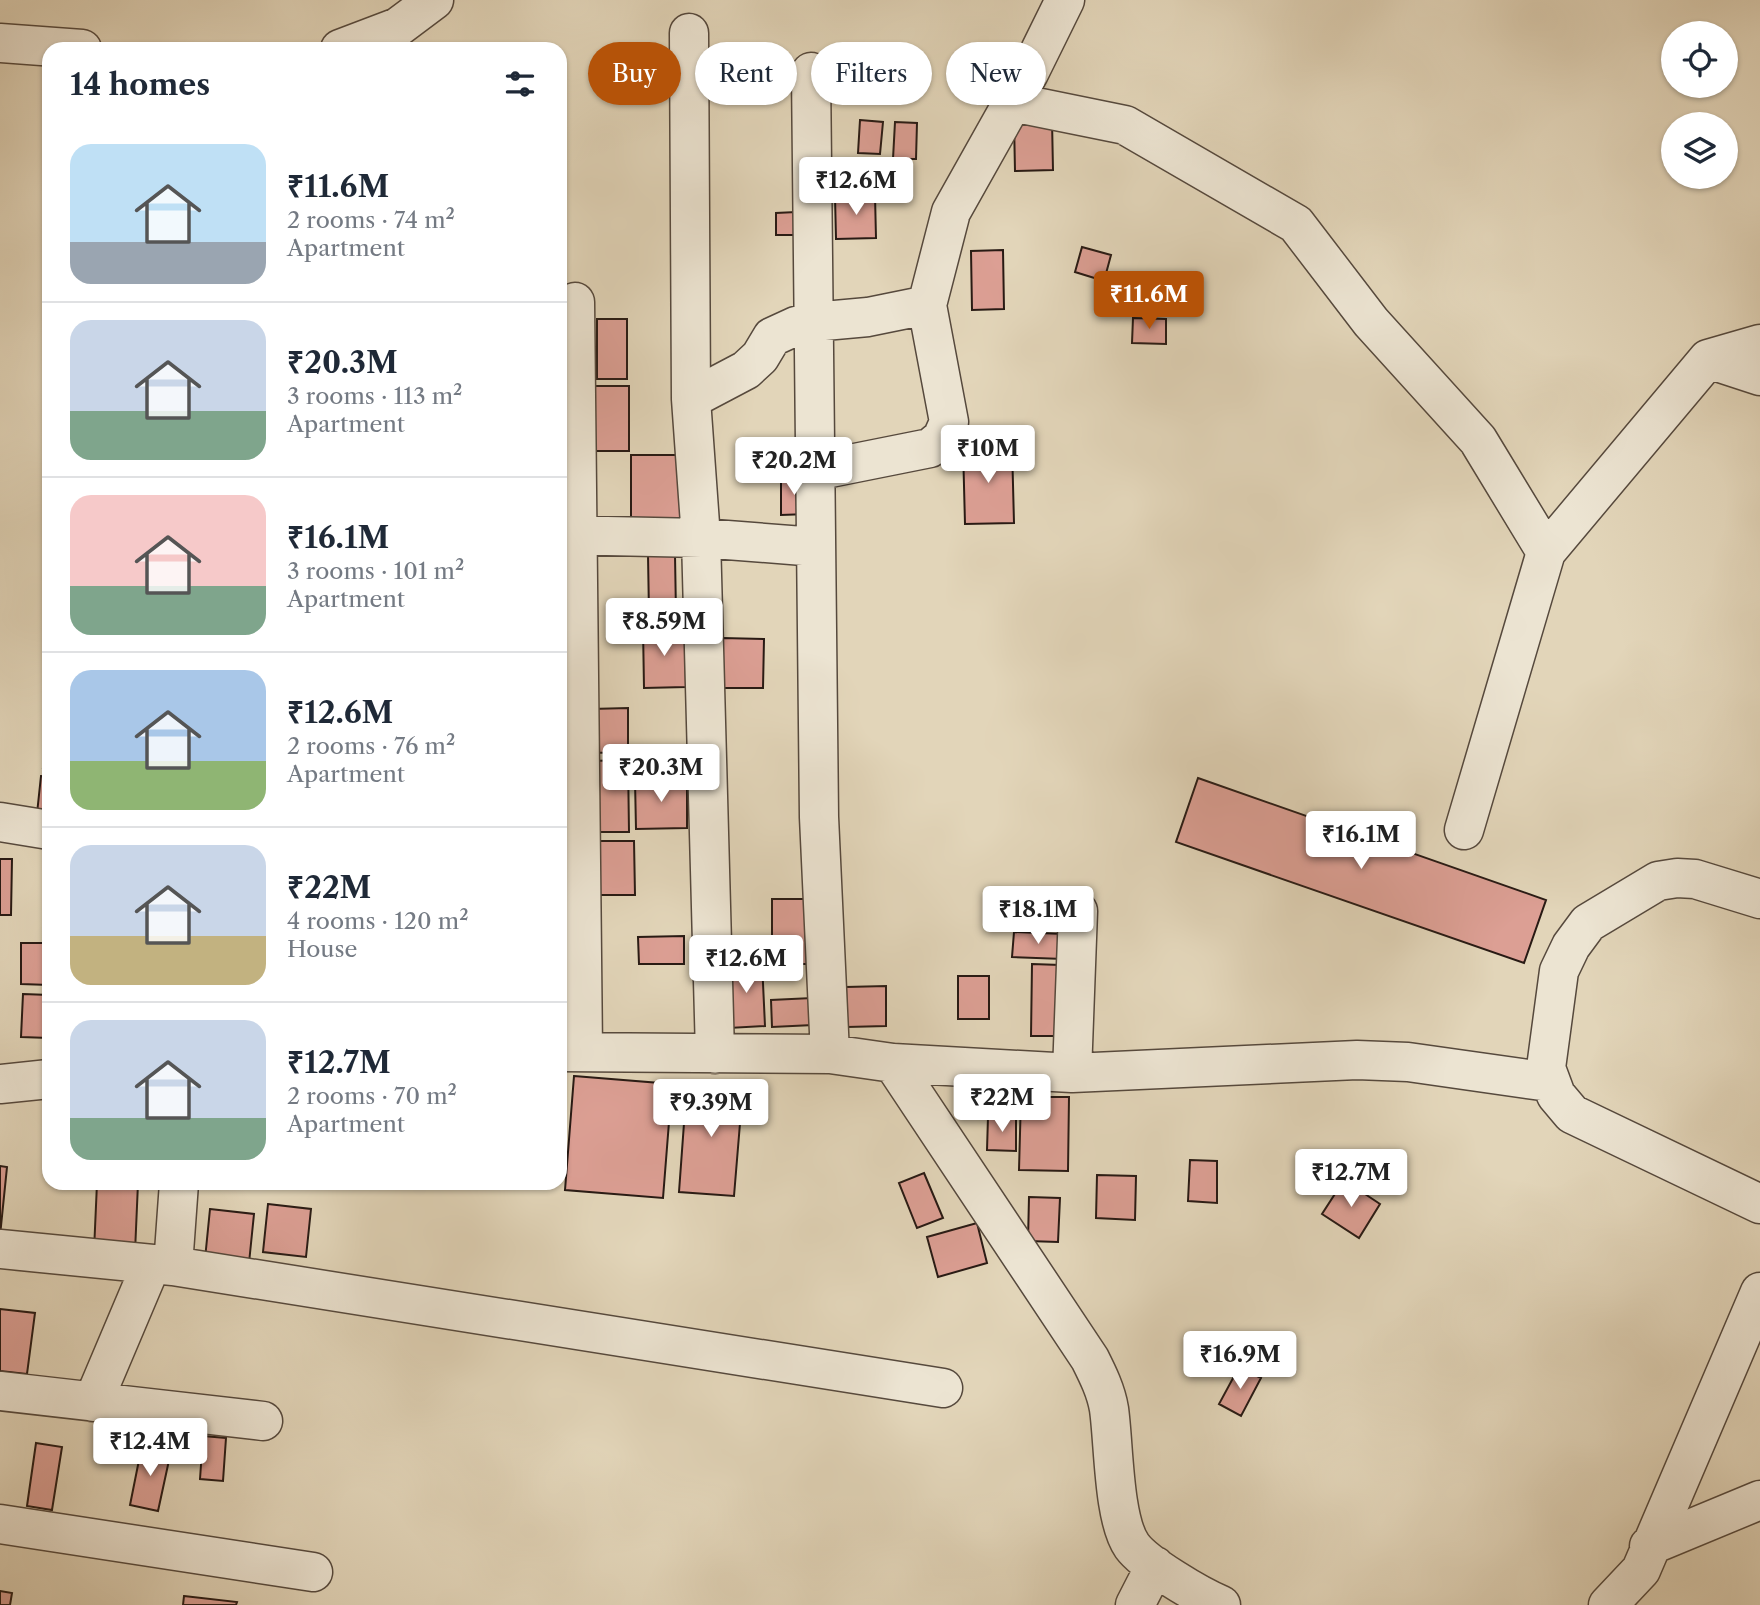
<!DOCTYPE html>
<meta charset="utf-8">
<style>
:root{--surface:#fff;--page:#f2f2f3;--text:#1f2937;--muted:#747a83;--line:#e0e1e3;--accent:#b45309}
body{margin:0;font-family:"Libre Caslon Text",serif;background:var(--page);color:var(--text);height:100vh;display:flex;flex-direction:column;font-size:26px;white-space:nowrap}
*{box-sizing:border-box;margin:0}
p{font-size:23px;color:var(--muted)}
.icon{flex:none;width:38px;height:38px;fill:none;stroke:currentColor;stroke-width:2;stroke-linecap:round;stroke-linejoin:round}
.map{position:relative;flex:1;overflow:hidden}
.side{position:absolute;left:42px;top:42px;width:525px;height:1148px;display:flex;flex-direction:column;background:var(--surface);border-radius:21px;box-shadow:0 2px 5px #0004}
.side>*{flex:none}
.top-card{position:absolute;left:588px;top:42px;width:665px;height:63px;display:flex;gap:14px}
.tools{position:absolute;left:1661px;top:21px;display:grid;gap:14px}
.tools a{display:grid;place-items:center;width:77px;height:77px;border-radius:50%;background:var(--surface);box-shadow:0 2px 5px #0004;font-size:35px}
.price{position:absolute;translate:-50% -60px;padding:0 16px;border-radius:7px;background:#fff;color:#222;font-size:23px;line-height:46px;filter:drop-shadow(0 2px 4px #0008)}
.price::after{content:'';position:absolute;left:50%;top:42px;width:21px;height:16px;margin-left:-10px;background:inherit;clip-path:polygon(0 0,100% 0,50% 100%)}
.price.active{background:var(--accent);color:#fff}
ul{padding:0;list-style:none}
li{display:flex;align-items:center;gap:21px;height:175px;padding:0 28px}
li+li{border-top:2px solid var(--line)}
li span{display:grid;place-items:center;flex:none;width:196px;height:140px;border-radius:21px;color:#555}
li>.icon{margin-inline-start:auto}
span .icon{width:84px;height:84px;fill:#fffc;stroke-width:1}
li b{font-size:30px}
h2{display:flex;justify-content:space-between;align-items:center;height:84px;padding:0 28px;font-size:30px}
.tag{padding:0 24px;border-radius:32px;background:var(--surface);box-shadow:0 2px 5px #0004;font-size:24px;line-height:63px}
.tag.active{background:var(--accent);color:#fff}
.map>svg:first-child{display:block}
</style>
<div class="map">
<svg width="1760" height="1605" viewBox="0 0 1760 1605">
<rect width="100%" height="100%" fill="#e2d5b9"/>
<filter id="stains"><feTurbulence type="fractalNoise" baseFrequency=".00286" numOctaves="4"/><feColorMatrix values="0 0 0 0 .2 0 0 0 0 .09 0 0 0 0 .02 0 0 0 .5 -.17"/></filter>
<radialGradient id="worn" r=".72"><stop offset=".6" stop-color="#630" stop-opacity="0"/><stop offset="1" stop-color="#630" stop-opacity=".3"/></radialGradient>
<path fill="#dc9f94" stroke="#281a14" stroke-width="2" d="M860,120L883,122L880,154L858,153Z
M1052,120L1053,170L1015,171L1014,121Z
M895,122L917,123L916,159H893Z
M875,195L876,238L836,239L835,196Z
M796,212L797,235H776V213Z
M1082,247L1111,255L1104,281L1075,272Z
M1003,250L1004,309L972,310L971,251Z
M1133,318L1166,319V344L1132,343Z
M597,319H627V379H597Z
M588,386H629V451H587Z
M1012,446L1014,523L965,524L963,447Z
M631,455H680L681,522H631Z
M807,479L808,514L781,515V480Z
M648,555H675L676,614H649Z
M643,628H685L686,687L644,688Z
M722,638L764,639L763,688H721Z
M628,708V752L592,753L591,709Z
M47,731H49V768H43Z
M628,760L629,832H590V761Z
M41,776L49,777V824L36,823Z
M1198,778L1546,900L1524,963L1176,842Z
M635,780H687V828L636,829Z
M597,841H634L635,895H597Z
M0,859H12L11,915H0Z
M772,899H815V964H772Z
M1014,932L1064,934L1063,959L1012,957Z
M684,936V964H639L638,937Z
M21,943H49V985L21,984Z
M762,962L765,1026L729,1028L726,964Z
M1032,964L1060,965V1036H1031Z
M958,976H989V1019H958Z
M886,986V1026L847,1027L846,987Z
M23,994L49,995V1038L21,1037Z
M812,998L813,1025L772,1027L771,1000Z
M574,1076L672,1084L663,1198L565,1190Z
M687,1082L743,1087L734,1196L679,1192Z
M1021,1097H1069L1068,1171L1019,1170Z
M988,1117L1016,1118V1151L987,1150Z
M1190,1160L1217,1161V1203L1188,1201Z
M0,1166L7,1167L0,1236Z
M924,1173L943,1218L917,1228L899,1183Z
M1097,1175L1136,1176L1135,1220L1096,1218Z
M1344,1180L1380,1204L1359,1238L1322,1214Z
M97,1183H138L135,1252L94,1251Z
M1029,1197L1060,1198L1058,1242L1028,1241Z
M268,1204L311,1209L306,1257L263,1252Z
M210,1209L254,1214L249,1263L205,1259Z
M977,1223L987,1263L938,1277L927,1237Z
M0,1309L35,1313L27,1374L0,1371Z
M1239,1367L1261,1378L1241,1416L1219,1404Z
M203,1436L226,1438L223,1481L200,1479Z
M36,1443L62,1447L52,1510L27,1506Z
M142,1445L171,1451L158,1511L130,1505Z
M0,1591L12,1593L10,1605H0Z
M184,1596L237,1602L236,1605H183Z"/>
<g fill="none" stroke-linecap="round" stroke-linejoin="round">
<defs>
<path id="minor" d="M689,33L691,399L701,538L715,1054
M0,43L82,49
M340,49L398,27L434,0
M811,72L819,817L830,1054
M1012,102L1125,125L1296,224L1371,322L1478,440L1546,552
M575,302L583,1051
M1708,359L1760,344
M691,399L746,370L760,357L772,337L796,326L813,322L868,317L927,305L951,212L1029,73L1065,0
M815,471L930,448L942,438L949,422L927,305
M560,535L701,538L816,547
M0,822L49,830
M1464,830L1546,552L1708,359L1760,376
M1760,899L1695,879L1677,878L1658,881L1588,923L1571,946L1559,971L1546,1068L1556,1095L1572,1114L1760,1204
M560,1052L830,1054L893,1063L1090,1359C1098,1375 1106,1391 1109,1409C1114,1444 1113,1519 1132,1546C1145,1564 1199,1596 1221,1605
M893,1063L1072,1073L1078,911
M1072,1073L1357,1060L1408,1062L1549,1082
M0,1084L49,1079
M0,1249L173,1266L943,1388
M173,1266L179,1183
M0,1391L263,1421
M93,1402L151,1265
M0,1524L313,1572
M1649,1546L1760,1500
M1135,1605L1155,1566
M1608,1605L1641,1570L1760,1292"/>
</defs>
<use href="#minor" stroke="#56493d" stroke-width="41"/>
<use href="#minor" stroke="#ece4d2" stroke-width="38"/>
</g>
<rect width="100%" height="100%" filter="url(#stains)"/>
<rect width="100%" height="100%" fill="url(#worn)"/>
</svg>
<div class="tools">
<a><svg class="icon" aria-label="locate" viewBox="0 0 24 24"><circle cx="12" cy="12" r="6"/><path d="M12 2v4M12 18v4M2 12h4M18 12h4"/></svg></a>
<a><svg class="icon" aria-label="layers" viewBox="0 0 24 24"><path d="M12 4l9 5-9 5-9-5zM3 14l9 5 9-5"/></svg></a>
</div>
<b class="price" style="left:856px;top:217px">₹12.6M</b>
<b class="price active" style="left:1149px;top:331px">₹11.6M</b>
<b class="price" style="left:988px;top:485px">₹10M</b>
<b class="price" style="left:794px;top:497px">₹20.2M</b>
<b class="price" style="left:664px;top:658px">₹8.59M</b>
<b class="price" style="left:661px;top:804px">₹20.3M</b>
<b class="price" style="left:1361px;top:871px">₹16.1M</b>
<b class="price" style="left:1038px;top:946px">₹18.1M</b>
<b class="price" style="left:746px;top:995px">₹12.6M</b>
<b class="price" style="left:1002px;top:1134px">₹22M</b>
<b class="price" style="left:711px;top:1139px">₹9.39M</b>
<b class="price" style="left:1351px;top:1209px">₹12.7M</b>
<b class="price" style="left:1240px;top:1391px">₹16.9M</b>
<b class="price" style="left:150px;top:1478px">₹12.4M</b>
<div class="top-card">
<a class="tag active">Buy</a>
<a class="tag">Rent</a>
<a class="tag">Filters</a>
<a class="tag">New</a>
</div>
<section class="side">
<h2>14 homes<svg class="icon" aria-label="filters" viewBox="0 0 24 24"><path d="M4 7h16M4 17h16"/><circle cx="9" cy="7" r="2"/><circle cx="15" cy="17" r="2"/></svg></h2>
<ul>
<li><span style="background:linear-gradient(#bfe0f5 70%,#9aa5b1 0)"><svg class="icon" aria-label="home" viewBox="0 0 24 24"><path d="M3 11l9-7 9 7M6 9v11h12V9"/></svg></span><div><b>₹11.6M</b><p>2 rooms · 74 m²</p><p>Apartment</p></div></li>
<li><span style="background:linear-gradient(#c9d6e8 65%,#7fa58c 0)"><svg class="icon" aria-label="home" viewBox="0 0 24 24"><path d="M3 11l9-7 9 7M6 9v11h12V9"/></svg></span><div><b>₹20.3M</b><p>3 rooms · 113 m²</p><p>Apartment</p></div></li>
<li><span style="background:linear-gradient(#f6c9c9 65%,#7fa58c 0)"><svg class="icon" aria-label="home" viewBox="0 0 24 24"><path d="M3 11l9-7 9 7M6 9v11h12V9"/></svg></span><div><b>₹16.1M</b><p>3 rooms · 101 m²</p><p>Apartment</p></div></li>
<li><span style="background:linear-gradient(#a9c7e8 65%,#8fb573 0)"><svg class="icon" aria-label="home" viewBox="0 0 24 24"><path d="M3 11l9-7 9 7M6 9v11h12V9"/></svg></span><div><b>₹12.6M</b><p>2 rooms · 76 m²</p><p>Apartment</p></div></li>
<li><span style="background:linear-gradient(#c9d6e8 65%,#c2b280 0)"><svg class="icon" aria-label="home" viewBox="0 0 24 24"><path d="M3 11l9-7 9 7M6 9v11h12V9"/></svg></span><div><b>₹22M</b><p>4 rooms · 120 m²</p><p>House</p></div></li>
<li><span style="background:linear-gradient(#c9d6e8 70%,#7fa58c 0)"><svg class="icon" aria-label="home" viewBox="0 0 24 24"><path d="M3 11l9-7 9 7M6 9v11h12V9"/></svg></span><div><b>₹12.7M</b><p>2 rooms · 70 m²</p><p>Apartment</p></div></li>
</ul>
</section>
</div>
